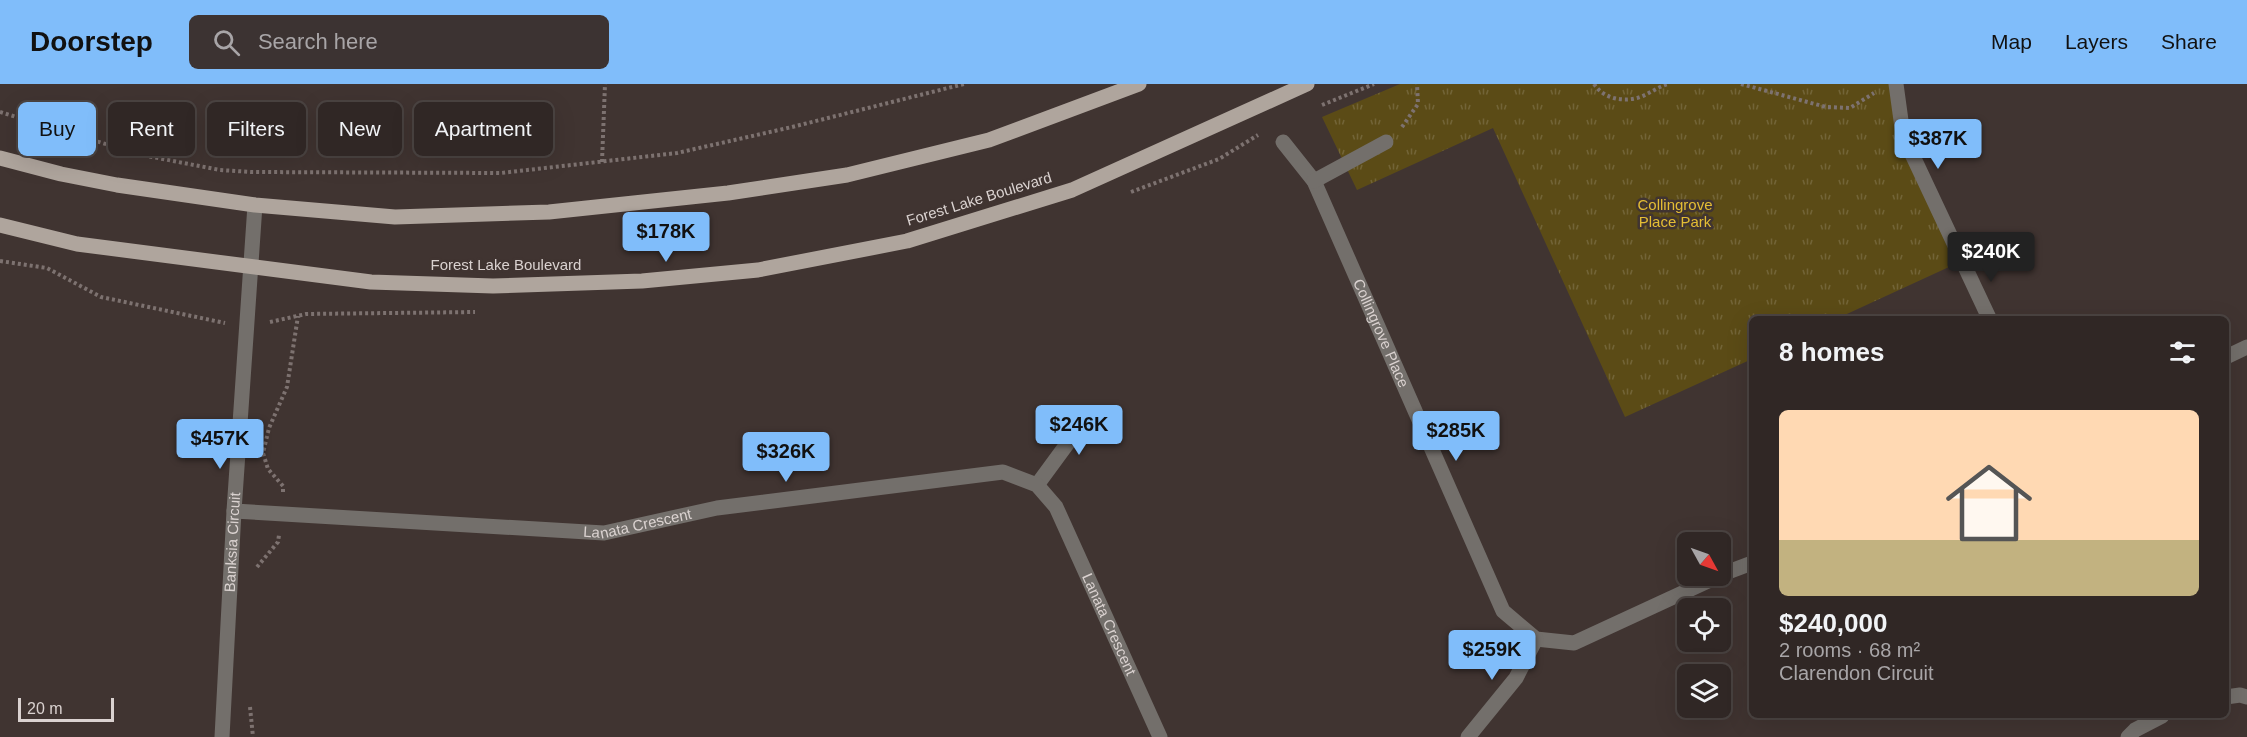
<!DOCTYPE html>
<meta charset="utf-8">
<style>
:root{--surface:#302725;--page:#3c3332;--text:#f1f3f6;--muted:#a8a5a7;--line:#4b4442;--accent:#80bdfa}
body{margin:0;font-family:Helvetica,sans-serif;background:var(--page);color:var(--text);height:100vh;display:flex;flex-direction:column;font-size:22px;white-space:nowrap}
*{box-sizing:border-box;margin:0}
p{font-size:20px;color:var(--muted)}
.icon{flex:none;width:33px;height:33px;fill:none;stroke:currentColor;stroke-width:2;stroke-linecap:round;stroke-linejoin:round}
.map{position:relative;flex:1;overflow:hidden}
.details{position:absolute;left:1749px;top:232px;width:480px;height:402px;display:flex;flex-direction:column;background:var(--surface);border-radius:9px;box-shadow:0 6px 24px #0002,0 0 0 2px var(--line)}
.details>*{flex:none}
.banner{position:absolute;left:18px;top:18px;width:570px;height:54px;display:flex;gap:12px}
.needle{width:39px;rotate:130deg}
.buttons{position:absolute;left:1677px;top:448px;display:grid;gap:12px}
.buttons a{display:grid;place-items:center;width:54px;height:54px;border-radius:9px;background:var(--surface);box-shadow:0 6px 24px #0002,0 0 0 2px var(--line);font-size:30px}
.scale{position:absolute;left:18px;bottom:15px;width:96px;box-sizing:border-box;padding-left:6px;border:3px solid #dad2d0;border-top:0;font-size:16px;line-height:21px;white-space:nowrap;color:#dad2d0;-webkit-text-stroke:4px #403431;paint-order:stroke}
.price{position:absolute;translate:-50% -51px;padding:0 14px;border-radius:6px;background:var(--accent);color:#111;font-size:20px;line-height:39px;filter:drop-shadow(0 2px 3px #0008)}
.price::after{content:'';position:absolute;left:50%;top:36px;width:18px;height:14px;margin-left:-9px;background:inherit;clip-path:polygon(0 0,100% 0,50% 100%)}
.price.current{background:#222;color:#fff}
ul{padding:0;list-style:none}
li{display:grid;align-content:center;gap:12px;height:318px;padding:0 30px}
li+li{border-top:2px solid var(--line)}
li span{display:grid;place-items:center;height:186px;border-radius:9px;color:#555}
li>.icon{margin-inline-start:auto}
span .icon{width:108px;height:108px;fill:#fffc;stroke-width:1}
li b{font-size:26px}
h2{display:flex;justify-content:space-between;align-items:center;height:72px;padding:0 30px;font-size:26px}
.pill{padding:0 21px;border-radius:9px;background:var(--surface);box-shadow:0 6px 24px #0002,0 0 0 2px var(--line);font-size:21px;line-height:54px}
.pill.current{background:var(--accent);color:#111}
header{display:flex;align-items:center;gap:36px;box-sizing:border-box;height:84px;padding:0 30px;background:var(--accent);color:#111}
header strong{font-size:28px}
nav{display:flex;gap:33px;margin-inline-start:auto;font-size:21px}
.search{width:420px;height:54px;background:var(--page);display:flex;align-items:center;gap:15px;box-sizing:border-box;padding:0 21px;border-radius:9px;color:var(--muted);font-size:22px}
.map>svg:first-child{display:block}
</style>
<header>
<strong>Doorstep</strong>
<div class="search"><svg class="icon" aria-label="search" viewBox="0 0 24 24"><circle cx="10" cy="10" r="6"/><path d="M15 15l6 6"/></svg>Search here</div>
<nav><a>Map</a><a>Layers</a><a>Share</a></nav>
</header>
<div class="map">
<svg width="2247" height="653" viewBox="0 0 2247 653">
<defs>
<pattern id="park-tufts" width="24" height="20" patternUnits="userSpaceOnUse" patternTransform="scale(1.5)"><rect width="24" height="20" fill="#5b4b16"/><path d="M3 7l-1-3M5 7V3M7 7l1-3M15 17l-1-3M17 17v-4M19 17l1-3" fill="none" stroke="#726437"/></pattern>
</defs>
<rect width="100%" height="100%" fill="#403431"/>
<path fill="url(#park-tufts)" d="M1400,0H1896L1903,51L1962,177L1836,235L1752,236V275L1625,333L1493,44L1357,106L1322,33Z"/>
<g fill="none" stroke-linecap="round" stroke-linejoin="round">
<path stroke="#7d7270" stroke-width="4" stroke-dasharray="3 3" stroke-linecap="butt" d="M1594,0C1603,14 1621,18 1637,14C1648,11 1657,3 1668,0
M1741,0L1826,23L1850,24L1874,9
M1322,21L1374,0
M0,28L142,71L220,86L251,88L501,89L677,69L792,43L964,0
M1402,43L1418,20L1417,0
M602,78L605,0
M1131,108L1219,75L1258,51
M0,177L47,184L101,213L225,239
M270,238L306,230L475,228
M283,408V402L268,385L263,369L269,344L287,303L298,232
M257,483L278,458L279,451
M250,623L253,653"/>
<g stroke="#736f6b" stroke-width="15">
<path d="M1896,0L1903,51L1990,236"/>
<path id="s1" d="M1283,58L1314,97L1503,527L1536,555L1574,559L1719,492"/>
<path d="M1314,97L1386,58"/>
<path d="M2226,273L2247,263"/>
<path d="M1037,401L1070,356L1113,334"/>
<path id="s2" d="M234,427L604,449L717,424L1003,388L1037,401L1056,423L1160,653"/>
<path d="M1720,491L1752,479"/>
<path d="M2226,613L2240,611L2247,613"/>
<path id="s3" d="M222,653L234,427L255,121"/>
<path d="M1468,653L1516,594L1536,555"/>
<path d="M2128,653L2135,646L2162,632"/>
</g>
<path stroke="#afa59d" stroke-width="15" d="M0,74L61,90L117,101L255,121L395,133L549,128L728,109L847,91L989,56L1139,0
M0,141L77,160L371,198L493,202L642,197L758,186L907,157L1072,106L1307,0"/>
</g>
<g text-anchor="middle" stroke-width="5" stroke-linejoin="round" paint-order="stroke">
<g font-size="15" fill="#dad2d0" stroke="#403431">
<text transform="translate(979 115) rotate(-17)" y="5">Forest Lake Boulevard</text>
<text x="506" y="186">Forest Lake Boulevard</text>
<text dy="5" stroke="none"><textPath href="#s1" startOffset="216">Collingrove Place</textPath></text>
<text dy="5" stroke="none"><textPath href="#s2" startOffset="405">Lanata Crescent</textPath></text>
<text dy="5" stroke="none"><textPath href="#s3" startOffset="195">Banksia Circuit</textPath></text>
<text dy="5" stroke="none"><textPath href="#s2" startOffset="969">Lanata Crescent</textPath></text>
</g>
<g font-size="15" fill="#e4bd34" stroke="#403431">
<text x="1675" y="126">Collingrove<tspan x="1675" dy="17">Place Park</tspan></text>
</g>
</g>
</svg>
<div class="buttons">
<a><svg class="needle" viewBox="-14 -14 28 28"><path d="M0-13l5 13h-10z" fill="#e53935"/><path d="M0 13l5-13h-10z" fill="#a8a5a7"/></svg></a>
<a><svg class="icon" aria-label="locate" viewBox="0 0 24 24"><circle cx="12" cy="12" r="6"/><path d="M12 2v4M12 18v4M2 12h4M18 12h4"/></svg></a>
<a><svg class="icon" aria-label="layers" viewBox="0 0 24 24"><path d="M12 4l9 5-9 5-9-5zM3 14l9 5 9-5"/></svg></a>
</div>
<div class="scale">20 m</div>
<b class="price" style="left:1938px;top:86px">$387K</b>
<b class="price" style="left:666px;top:179px">$178K</b>
<b class="price current" style="left:1991px;top:199px">$240K</b>
<b class="price" style="left:1079px;top:372px">$246K</b>
<b class="price" style="left:1456px;top:378px">$285K</b>
<b class="price" style="left:220px;top:386px">$457K</b>
<b class="price" style="left:786px;top:399px">$326K</b>
<b class="price" style="left:1492px;top:597px">$259K</b>
<div class="banner">
<a class="pill current">Buy</a>
<a class="pill">Rent</a>
<a class="pill">Filters</a>
<a class="pill">New</a>
<a class="pill">Apartment</a>
</div>
<section class="details">
<h2>8 homes<svg class="icon" aria-label="filters" viewBox="0 0 24 24"><path d="M4 7h16M4 17h16"/><circle cx="9" cy="7" r="2"/><circle cx="15" cy="17" r="2"/></svg></h2>
<ul>
<li><span style="background:linear-gradient(#ffd9b3 70%,#c2b280 0)"><svg class="icon" aria-label="home" viewBox="0 0 24 24"><path d="M3 11l9-7 9 7M6 9v11h12V9"/></svg></span><div><b>$240,000</b><p>2 rooms · 68 m²</p><p>Clarendon Circuit</p></div></li>
</ul>
</section>
</div>
